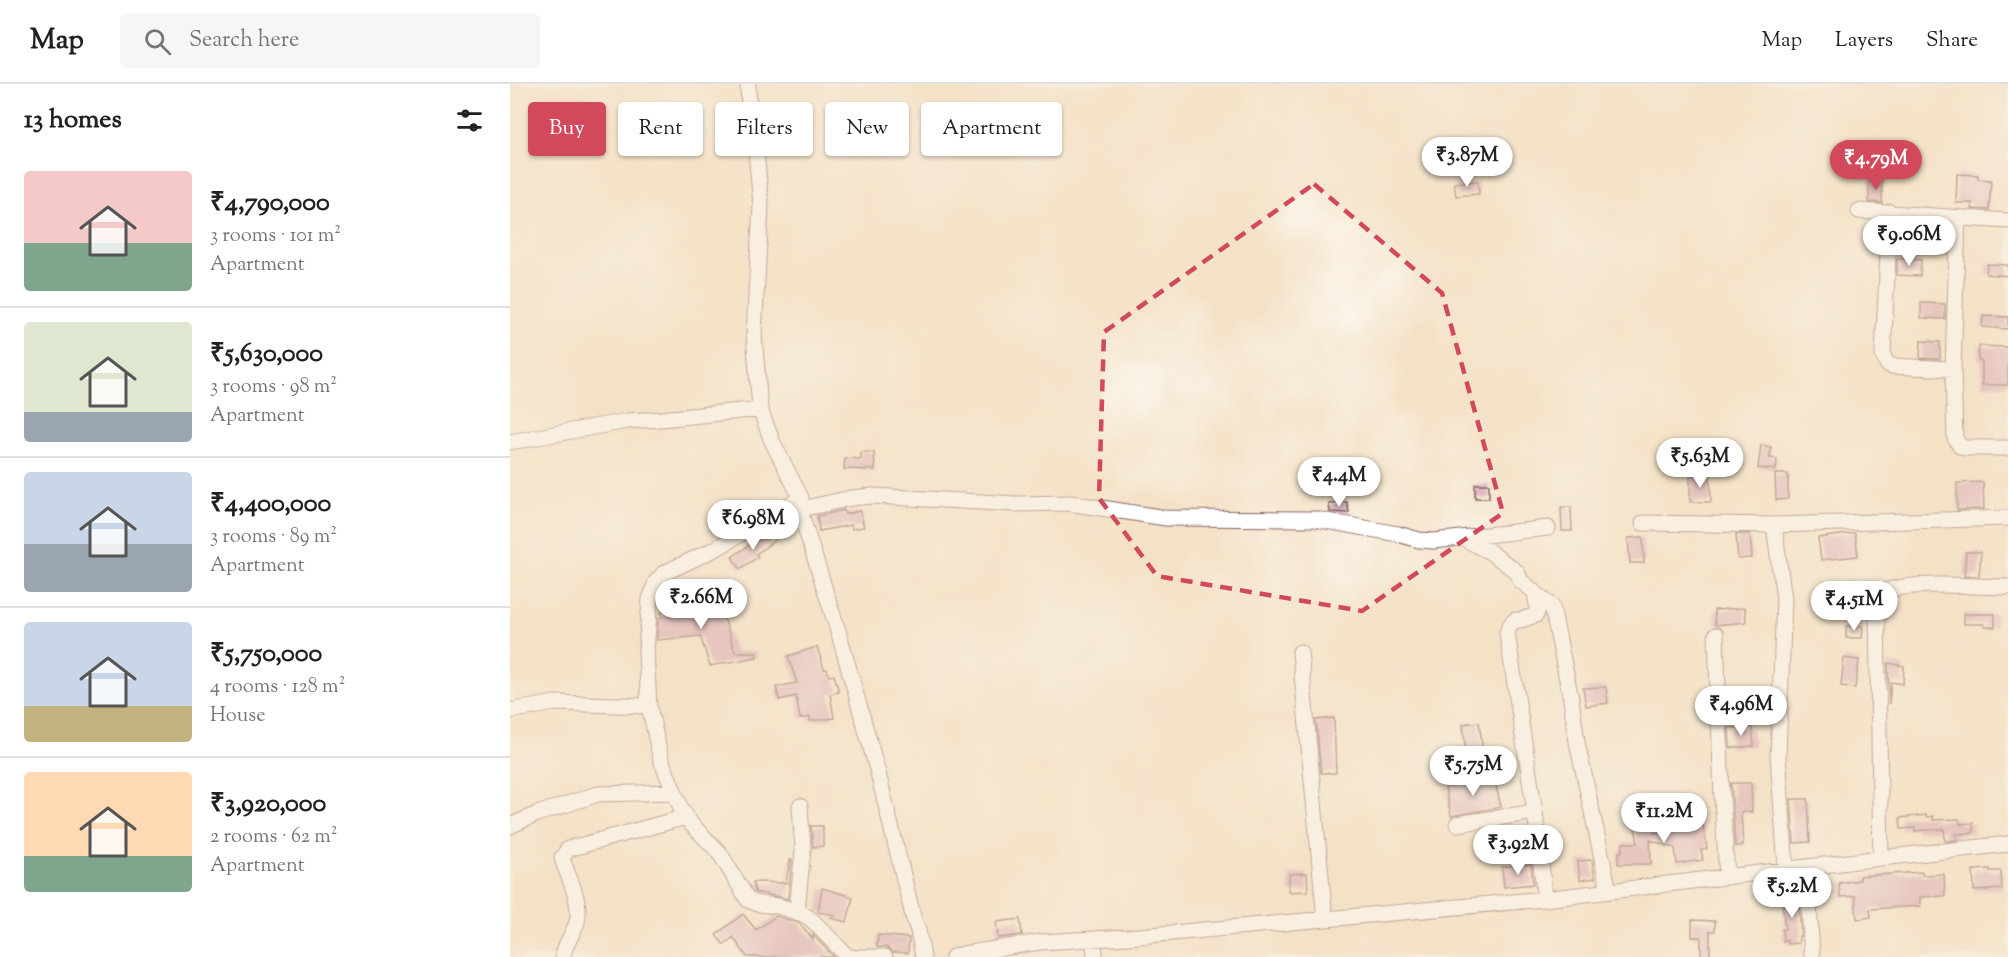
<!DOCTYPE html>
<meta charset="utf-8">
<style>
:root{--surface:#fff;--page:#f6f6f6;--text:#202124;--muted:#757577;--line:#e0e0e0;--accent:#d1495b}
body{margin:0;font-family:"Sorts Mill Goudy",serif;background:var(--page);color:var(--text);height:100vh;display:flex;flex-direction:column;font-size:22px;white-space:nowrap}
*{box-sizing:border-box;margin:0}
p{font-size:20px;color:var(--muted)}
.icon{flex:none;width:33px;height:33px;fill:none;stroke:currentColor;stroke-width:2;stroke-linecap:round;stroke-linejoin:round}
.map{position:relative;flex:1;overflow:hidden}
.drawer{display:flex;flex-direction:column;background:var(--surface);width:510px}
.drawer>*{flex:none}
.guide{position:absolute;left:18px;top:18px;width:570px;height:54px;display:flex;gap:12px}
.price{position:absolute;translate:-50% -51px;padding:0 14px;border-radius:21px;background:#fff;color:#222;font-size:20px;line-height:39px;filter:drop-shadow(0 2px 3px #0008)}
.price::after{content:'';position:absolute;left:50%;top:36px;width:18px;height:14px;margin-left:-9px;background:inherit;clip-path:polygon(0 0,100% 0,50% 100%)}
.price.on{background:var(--accent);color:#fff}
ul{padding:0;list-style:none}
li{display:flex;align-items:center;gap:18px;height:150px;padding:0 24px}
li+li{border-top:2px solid var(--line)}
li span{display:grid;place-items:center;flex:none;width:168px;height:120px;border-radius:6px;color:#555}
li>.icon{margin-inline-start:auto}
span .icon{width:72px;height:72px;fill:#fffc;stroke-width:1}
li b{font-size:26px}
h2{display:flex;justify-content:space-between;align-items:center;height:72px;padding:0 24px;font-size:26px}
.tag{padding:0 21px;border-radius:6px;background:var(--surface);box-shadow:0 2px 4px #0004;font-size:21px;line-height:54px}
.tag.on{background:var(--accent);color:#fff}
header{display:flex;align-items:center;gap:36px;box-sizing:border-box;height:84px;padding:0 30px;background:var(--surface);border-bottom:2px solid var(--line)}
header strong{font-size:28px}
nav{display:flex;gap:33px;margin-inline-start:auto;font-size:21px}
.search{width:420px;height:54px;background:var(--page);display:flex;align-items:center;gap:15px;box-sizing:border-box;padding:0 21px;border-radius:6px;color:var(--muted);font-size:22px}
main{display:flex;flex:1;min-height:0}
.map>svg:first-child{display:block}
</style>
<header>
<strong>Map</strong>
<div class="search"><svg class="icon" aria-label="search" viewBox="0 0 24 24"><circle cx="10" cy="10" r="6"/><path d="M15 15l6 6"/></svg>Search here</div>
<nav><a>Map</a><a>Layers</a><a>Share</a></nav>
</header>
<main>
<section class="drawer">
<h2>13 homes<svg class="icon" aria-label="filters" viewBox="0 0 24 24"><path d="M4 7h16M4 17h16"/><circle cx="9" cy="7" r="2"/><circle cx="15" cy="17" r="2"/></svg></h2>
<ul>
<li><span style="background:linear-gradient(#f6c9c9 60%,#7fa58c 0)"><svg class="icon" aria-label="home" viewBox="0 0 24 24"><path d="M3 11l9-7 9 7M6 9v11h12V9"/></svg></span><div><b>₹4,790,000</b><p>3 rooms · 101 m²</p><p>Apartment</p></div></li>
<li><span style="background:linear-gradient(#dfe7d0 75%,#9aa5b1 0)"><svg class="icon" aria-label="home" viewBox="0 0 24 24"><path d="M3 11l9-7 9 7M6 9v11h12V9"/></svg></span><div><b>₹5,630,000</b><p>3 rooms · 98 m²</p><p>Apartment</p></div></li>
<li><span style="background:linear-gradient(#c9d6e8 60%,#9aa5b1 0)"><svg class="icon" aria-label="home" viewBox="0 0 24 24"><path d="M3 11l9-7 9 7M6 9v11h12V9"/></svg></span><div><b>₹4,400,000</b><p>3 rooms · 89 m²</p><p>Apartment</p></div></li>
<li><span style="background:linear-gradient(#c9d6e8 70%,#c2b280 0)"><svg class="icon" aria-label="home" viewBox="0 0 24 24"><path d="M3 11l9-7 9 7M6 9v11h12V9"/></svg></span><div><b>₹5,750,000</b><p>4 rooms · 128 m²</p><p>House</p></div></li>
<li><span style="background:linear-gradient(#ffd9b3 70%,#7fa58c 0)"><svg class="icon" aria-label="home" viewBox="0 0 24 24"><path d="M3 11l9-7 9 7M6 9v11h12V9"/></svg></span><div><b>₹3,920,000</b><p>2 rooms · 62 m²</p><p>Apartment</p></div></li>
</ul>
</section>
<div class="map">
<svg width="1498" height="873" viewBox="0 0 1498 873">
<rect width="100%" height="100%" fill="#fdfcf7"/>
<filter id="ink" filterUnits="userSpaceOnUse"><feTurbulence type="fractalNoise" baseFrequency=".0167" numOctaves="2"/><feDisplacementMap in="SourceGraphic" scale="12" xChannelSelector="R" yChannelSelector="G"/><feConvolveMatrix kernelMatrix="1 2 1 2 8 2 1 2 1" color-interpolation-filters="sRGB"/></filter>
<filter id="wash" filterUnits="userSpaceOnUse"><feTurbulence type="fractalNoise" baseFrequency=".008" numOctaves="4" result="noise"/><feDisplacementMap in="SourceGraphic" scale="24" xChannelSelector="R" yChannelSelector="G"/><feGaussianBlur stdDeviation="1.35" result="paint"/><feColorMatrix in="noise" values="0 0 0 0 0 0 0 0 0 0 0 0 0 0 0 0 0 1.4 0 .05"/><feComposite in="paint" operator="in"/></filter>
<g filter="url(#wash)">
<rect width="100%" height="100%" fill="#f4e2c7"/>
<g id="blocks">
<path fill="#d7a4b8" d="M1447,90L1468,91V95L1481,96L1479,126L1462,125V119H1446Z
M1359,95L1372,96V119L1359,118Z
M968,97L969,110L946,112L944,99Z
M1411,152L1438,154L1437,167L1432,166V170L1410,169Z
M1387,175L1411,176L1410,192L1387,191Z
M1477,180L1498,181V192L1476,190Z
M1411,219L1435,220V235L1411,234Z
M1473,232L1498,233V245L1472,243Z
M1411,257L1430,258V275L1410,274Z
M1469,262L1498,263V301H1472V277L1468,276Z
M1251,361L1261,363L1260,374L1267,375L1266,386L1248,384Z
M351,368H364L365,386L334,385L335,374L351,375Z
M1265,390H1278V415L1266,416Z
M1180,391H1200L1201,418H1180Z
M1473,398L1474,425L1447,426V399Z
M965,400H979V414H965Z
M837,418L839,429L820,428L819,420Z
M1051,423H1061L1062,447H1052Z
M334,426L335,430L350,427L354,443L342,445L341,441L309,447L307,432Z
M1345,449L1348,472L1311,476L1308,454Z
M270,450L271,452L246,470L248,473L230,485L222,473L244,458Z
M1226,450H1240L1242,474L1228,475Z
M1133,453L1134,479H1120L1118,454Z
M1456,468H1471L1469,492H1454Z
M188,507L192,527L207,523L211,535L214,534L225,568H246L247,573L200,582L190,552L147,556L148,534L152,533L151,528L176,525L173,510Z
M1235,524L1236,538L1205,541L1204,526Z
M1454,530H1485V543H1474V540H1454Z
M1336,542H1353L1352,554H1336Z
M307,563L314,585H317L319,592L324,591L329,608L320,610L324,634L300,637V633L290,635L286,612L269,616L266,603L287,599L278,572Z
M1334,574L1349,576L1345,604L1331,602Z
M1378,579L1394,582L1393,600L1381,598L1379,620Z
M1096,603L1098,619L1076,622L1073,604Z
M824,634L826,689H811L806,636Z
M969,638L973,668L956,669L953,640Z
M1242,643L1244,662L1220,664L1219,644Z
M984,694L991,723L941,732L935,704Z
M1221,699H1241L1242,728H1231L1233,762H1225Z
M1281,715H1298L1300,758L1284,759Z
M1416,731V733L1423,732V736L1449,735L1450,740L1463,739V749L1446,750L1447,756L1435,757L1434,745L1405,747V744L1391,745L1390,734Z
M1142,736L1144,749L1193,742L1197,765L1191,766L1193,776L1167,780L1165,764L1140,756L1141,780H1108L1109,768H1112L1113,759H1128L1124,739Z
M301,742H313V762L303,763Z
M280,776H282L278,815L245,808L243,798L276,799Z
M1082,776L1085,794L1070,796L1068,777Z
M1021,780L1023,800L994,803L992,783Z
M1480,785V787H1491L1492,805L1464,807L1463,786Z
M1412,788V791L1434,790L1435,812L1410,813V822L1360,825L1361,833L1347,835L1345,812L1330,813L1329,799L1350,796V792Z
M797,789L798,807L779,808V790Z
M312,804L343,813L337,838L321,834L325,831L308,828Z
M1282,804H1288L1291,852H1289V859L1277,860V856L1273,857L1272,845H1275L1272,817L1283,816Z
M233,830L246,846L266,832L289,839L303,855V851L324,873H237L223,853L214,861L206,851Z
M510,835L512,851L488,854L486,838Z
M1182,836L1205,837V847H1200V873H1191V853H1182Z
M368,851L399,854L398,869L383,868L376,863H367Z"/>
</g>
</g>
<g filter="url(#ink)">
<use href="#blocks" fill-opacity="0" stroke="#866362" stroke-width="1.5"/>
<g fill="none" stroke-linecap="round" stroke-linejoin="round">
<defs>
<path id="minor" d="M238,0L239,26L246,67L251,121L244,250L250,325L262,357L291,414L287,426L290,427L329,550L367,685L404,836L408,846L413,873
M1349,127L1498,137
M1380,128L1373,271L1377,280L1382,282L1443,285
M1448,134L1443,285L1445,354L1450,362L1455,364H1498
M0,358L117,337L151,335L250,325
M291,414L207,464L154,489L146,498L140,515L136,568L139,622L151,676L171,724L181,740L209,768L238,816L248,820L268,822L293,830L302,836L337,872L342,873
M287,426L341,414L363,412L506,420L559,419L656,434L805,435L888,450L909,456L924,457L1038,444
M1133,439L1264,441L1498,434
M1264,441L1274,515L1268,672L1276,785
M955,455L980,468L1007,488L1011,497L1042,522L1061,615L1067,658L1099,807
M1025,510L1028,525L1026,531L1011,536H1005L1000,541L997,549L1025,728L1035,815
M1206,551L1212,714L1217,792
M790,568L815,835
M0,627L45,619L139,622
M947,740L1025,728
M0,742L27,730L88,710L164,708
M1371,774L1367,527L1371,508C1406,496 1460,503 1498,503
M1297,783L1302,873
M287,826L293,766L290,722
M584,855L585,873
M53,873C54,860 63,851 67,838C72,816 58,794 52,774L58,765L176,733
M350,873H375
M443,873L453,870L530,858L618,853L1035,815L1371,774L1498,760"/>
</defs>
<use href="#minor" stroke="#866362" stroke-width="17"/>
<use href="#minor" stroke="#fff" stroke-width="15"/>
</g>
</g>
<path d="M0 0H1498V873H0ZM804,100L932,209L993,429L852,527L647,492L589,414L594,248Z" fill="#f4e2c7" fill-opacity=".55" fill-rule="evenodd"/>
<path fill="none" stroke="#d1495b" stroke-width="4.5" stroke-dasharray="12 8" stroke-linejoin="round" d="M804,100L932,209L993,429L852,527L647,492L589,414L594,248Z"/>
</svg>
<b class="price" style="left:957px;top:104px">₹3.87M</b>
<b class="price on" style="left:1366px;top:107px">₹4.79M</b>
<b class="price" style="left:1399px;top:183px">₹9.06M</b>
<b class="price" style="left:1190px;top:405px">₹5.63M</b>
<b class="price" style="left:829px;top:424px">₹4.4M</b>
<b class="price" style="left:243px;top:467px">₹6.98M</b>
<b class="price" style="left:191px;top:546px">₹2.66M</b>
<b class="price" style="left:1344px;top:548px">₹4.51M</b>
<b class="price" style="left:1231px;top:653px">₹4.96M</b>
<b class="price" style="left:963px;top:713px">₹5.75M</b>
<b class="price" style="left:1154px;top:760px">₹11.2M</b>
<b class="price" style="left:1008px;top:792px">₹3.92M</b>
<b class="price" style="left:1282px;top:835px">₹5.2M</b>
<div class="guide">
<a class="tag on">Buy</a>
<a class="tag">Rent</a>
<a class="tag">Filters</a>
<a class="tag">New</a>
<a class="tag">Apartment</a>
</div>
</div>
</main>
